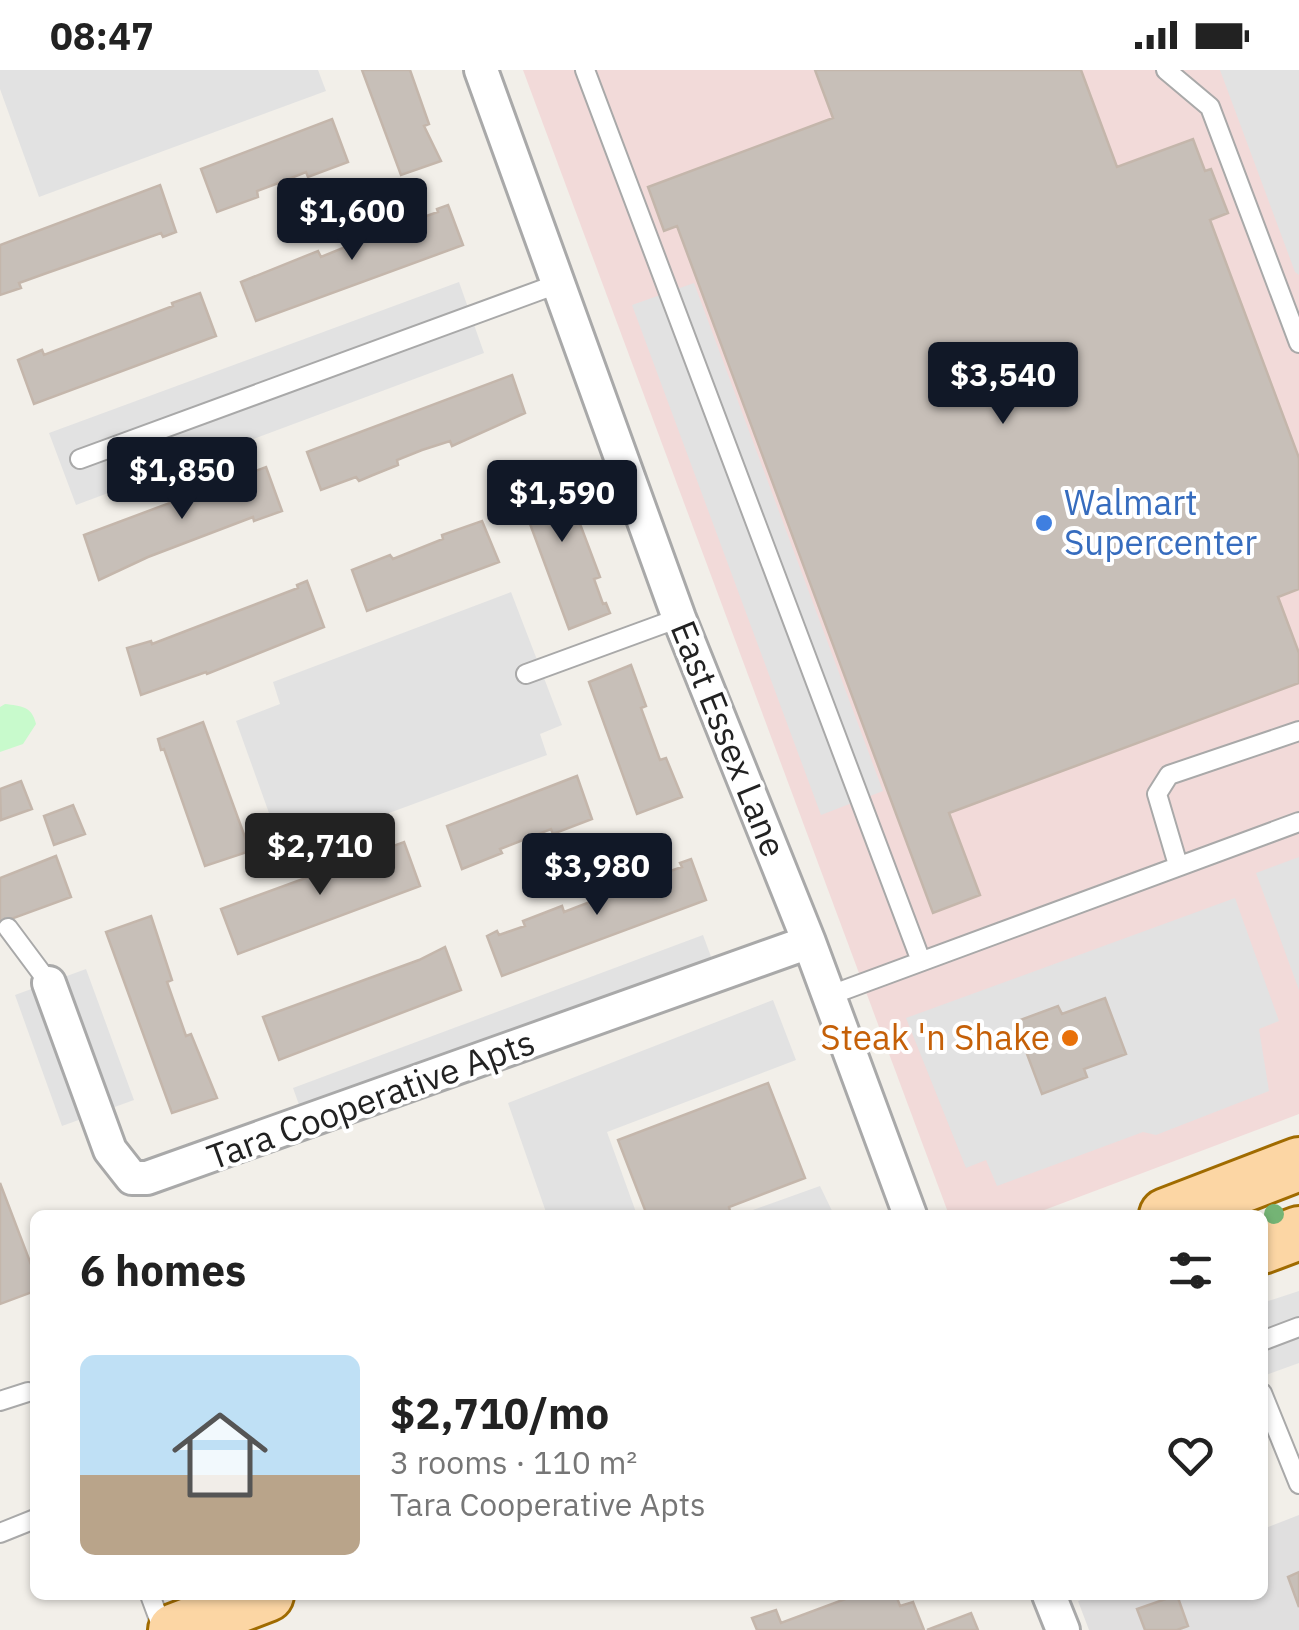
<!DOCTYPE html>
<meta charset="utf-8">
<style>
:root{--surface:#fff;--page:#f2f2f2;--text:#222;--muted:#767676;--line:#e0e0e0;--accent:#111827}
body{margin:0;font-family:"IBM Plex Sans",sans-serif;background:var(--page);color:var(--text);height:100vh;display:flex;flex-direction:column;font-size:38px;white-space:nowrap}
*{box-sizing:border-box;margin:0}
p{font-size:32px;color:var(--muted)}
.icon{flex:none;width:55px;height:55px;fill:none;stroke:currentColor;stroke-width:2;stroke-linecap:round;stroke-linejoin:round}
.map{position:relative;flex:1;overflow:hidden}
.drawer{position:absolute;left:30px;top:1140px;width:1238px;height:390px;display:flex;flex-direction:column;background:var(--surface);border-radius:15px;box-shadow:0 2px 8px #0004}
.drawer>*{flex:none}
.price{position:absolute;translate:-50% -85px;padding:0 22px;border-radius:10px;background:var(--accent);color:#fff;font-size:32px;line-height:65px;filter:drop-shadow(0 2px 5px #0008)}
.price::after{content:'';position:absolute;left:50%;top:60px;width:30px;height:22px;margin-left:-15px;background:inherit;clip-path:polygon(0 0,100% 0,50% 100%)}
.price.selected{background:#222;color:#fff}
ul{padding:0;list-style:none}
li{display:flex;align-items:center;gap:30px;height:250px;padding:0 50px}
li+li{border-top:2px solid var(--line)}
li span{display:grid;place-items:center;flex:none;width:280px;height:200px;border-radius:15px;color:#555}
li>.icon{margin-inline-start:auto}
span .icon{width:120px;height:120px;fill:#fffc;stroke-width:1}
li b{font-size:42px}
h2{display:flex;justify-content:space-between;align-items:center;height:120px;padding:0 50px;font-size:42px}
.status{display:flex;justify-content:space-between;align-items:center;height:70px;padding:0 50px;background:var(--surface);direction:ltr}
.status svg{height:28px;fill:currentColor}
.map>svg:first-child{display:block}
</style>
<div class="status"><b>08:47</b><svg viewBox="0 0 49 12"><path d="M0 12V9h3v3zM5 12V6h3v6zM10 12V3h3v9zM15 12V0h3v12zM26 1h20v11H26zM47 4h2v5h-2z"/></svg></div>
<div class="map">
<svg width="1299" height="1560" viewBox="0 0 1299 1560">
<rect width="100%" height="100%" fill="#f2efe9"/>
<path fill="#e0dfdf" d="M1299,1445V1560H1089L1078,1531L1093,1525H1262L1263,1459Z"/>
<path fill="#f2dad9" d="M523,0H1299V1044L1031,1145H949Z"/>
<path fill="#c8facc" d="M5,634C21,636 32,636 36,654L23,674L0,682V637Z"/>
<path fill="#e2e2e2" d="M0,0H318L326,21L39,127L0,19Z
M1220,0H1299V205L1295,202Z
M459,212L484,283L76,435L49,363Z
M694,213L883,721L821,745L632,235Z
M511,522L562,655L540,664L547,685L283,782L236,651L280,634L273,612Z
M1299,787V920L1256,803Z
M1235,828L1279,951L1259,959L1269,1021L1156,1065L1143,1062L997,1116L986,1090L966,1098L906,948Z
M703,865L720,911L310,1065L293,1018Z
M86,899L134,1030L62,1056L15,925Z
M773,930L796,990L607,1062L637,1145H547L508,1033Z
M820,1116L834,1145H739Z
M1299,1221V1293L1266,1305L1262,1295V1233Z"/>
<path fill="#c7bfb8" stroke="#c4b6ab" stroke-width="2.5" d="M362,0H410L429,54L424,56L441,91L401,105Z
M815,0H1081L1117,97L1193,69L1205,101L1211,99L1228,143L1210,150L1299,388V519L1278,527L1299,583V613L949,743L980,825L933,843L677,156L664,161L648,117L833,48Z
M332,49L348,92L308,107L306,102L281,112L257,121L258,127L217,142L201,99Z
M160,115L176,162L163,167L161,163L44,204L19,213L21,218L0,225V175Z
M448,135L463,175L256,251L241,212L318,181L321,187L370,167L371,161L411,146L412,151L438,142L437,139Z
M200,223L216,266L34,334L18,290L42,280L44,285L173,236L172,233Z
M512,305L525,343L452,376L450,371L422,380L397,390L398,395L373,405L359,411L356,407L321,420L307,382Z
M554,392L565,430H571L600,507L594,509L603,534L606,533L610,543L569,559L513,408Z
M266,397L282,441L254,451L253,447L148,487L99,510L84,465Z
M482,451L499,492L367,541L352,500L390,485L393,489L443,469L442,465Z
M307,511L324,557L207,604L206,602L141,625L127,578L151,571L152,574L298,518L297,515Z
M631,595L646,636L641,638L660,690L666,688L682,727L637,744L589,612Z
M203,652L250,781L205,796L164,679L161,680L158,669Z
M577,706L592,749L553,764L551,759L500,779L502,783L462,799L447,756Z
M21,711L32,739L1,750L0,719Z
M73,735L85,764L54,775L44,746Z
M404,772L420,816L238,884L221,839Z
M56,786L71,827L0,853V808Z
M691,789L706,830L502,906L487,866L497,861L499,865L525,856L523,851L562,836L564,842L616,822L614,816L654,802L656,806L682,797L680,793Z
M151,846L172,910L167,912L186,966L191,964L217,1028L172,1043L106,862Z
M445,877L461,920L279,990L263,947L419,890Z
M1105,928L1126,984L1084,999L1087,1007L1042,1024L1015,952L1058,936L1062,944Z
M768,1013L805,1108L729,1137L731,1145H647L618,1070Z
M0,1113L35,1205V1221L0,1234Z
M1299,1502V1537L1288,1507Z
M856,1525H896L900,1536L913,1532L924,1560H757L752,1548L776,1540L781,1553Z
M1177,1525L1188,1556L1177,1560H1145L1137,1539Z
M971,1543L978,1560H927Z"/>
<g fill="none" stroke-linecap="round" stroke-linejoin="round">
<defs>
<path id="lane" d="M585,0L921,891
M1166,0L1210,37L1299,273
M80,389L560,213
M526,604L679,548
M1178,795L1157,724L1169,705L1299,661
M8,858L49,913
M828,926L1299,752
M1262,1271L1299,1257
M1262,1323L1299,1414
M0,1331L28,1322
M0,1463L35,1449
M150,1525L163,1560"/>
<path id="street" d="M481,0L679,548L809,872L910,1145
M49,913L110,1080L132,1108H147L809,872
M1049,1525L1063,1560"/>
<path id="primary" d="M1166,1145L1299,1094
M1262,1177L1299,1163
M175,1560L267,1525"/>
</defs>
<use href="#lane" stroke="#a9a9a9" stroke-width="22"/>
<use href="#street" stroke="#a9a9a9" stroke-width="38"/>
<use href="#primary" stroke="#a06b00" stroke-width="58"/>
<use href="#lane" stroke="#fff" stroke-width="18"/>
<use href="#street" stroke="#fff" stroke-width="32"/>
<use href="#primary" stroke="#fcd6a4" stroke-width="52"/>
</g>
<circle fill="#74b475" cx="1274" cy="1144" r="10"/>
<circle fill="#3f7fe0" stroke="#fff" stroke-width="4" cx="1044" cy="453" r="10"/>
<circle fill="#e8710a" stroke="#fff" stroke-width="4" cx="1070" cy="968" r="10"/>
<g text-anchor="middle" stroke-width="8" stroke-linejoin="round" paint-order="stroke">
<g font-size="35" fill="#366cbe" stroke="#fff" text-anchor="start">
<text x="1064" y="445">Walmart<tspan x="1064" dy="40">Supercenter</tspan></text>
</g>
<g font-size="35" fill="#222" stroke="#fff">
<text transform="translate(728 669) rotate(68)" y="12">East Essex Lane</text>
<text transform="translate(371 1030) rotate(-20)" y="12">Tara Cooperative Apts</text>
</g>
<g font-size="35" fill="#c56008" stroke="#fff" text-anchor="end">
<text x="1050" y="980">Steak 'n Shake</text>
</g>
</g>
</svg>
<b class="price" style="left:352px;top:193px">$1,600</b>
<b class="price" style="left:1003px;top:357px">$3,540</b>
<b class="price" style="left:182px;top:452px">$1,850</b>
<b class="price" style="left:562px;top:475px">$1,590</b>
<b class="price selected" style="left:320px;top:828px">$2,710</b>
<b class="price" style="left:597px;top:848px">$3,980</b>
<section class="drawer">
<h2>6 homes<svg class="icon" aria-label="filters" viewBox="0 0 24 24"><path d="M4 7h16M4 17h16"/><circle cx="9" cy="7" r="2"/><circle cx="15" cy="17" r="2"/></svg></h2>
<ul>
<li><span style="background:linear-gradient(#bfe0f5 60%,#b9a48a 0)"><svg class="icon" aria-label="home" viewBox="0 0 24 24"><path d="M3 11l9-7 9 7M6 9v11h12V9"/></svg></span><div><b>$2,710/mo</b><p>3 rooms · 110 m²</p><p>Tara Cooperative Apts</p></div><svg class="icon" aria-label="heart" viewBox="0 0 24 24"><path d="M12 20l-8-8c-3-5 5-10 8-4 3-6 11-1 8 4z"/></svg></li>
</ul>
</section>
</div>
